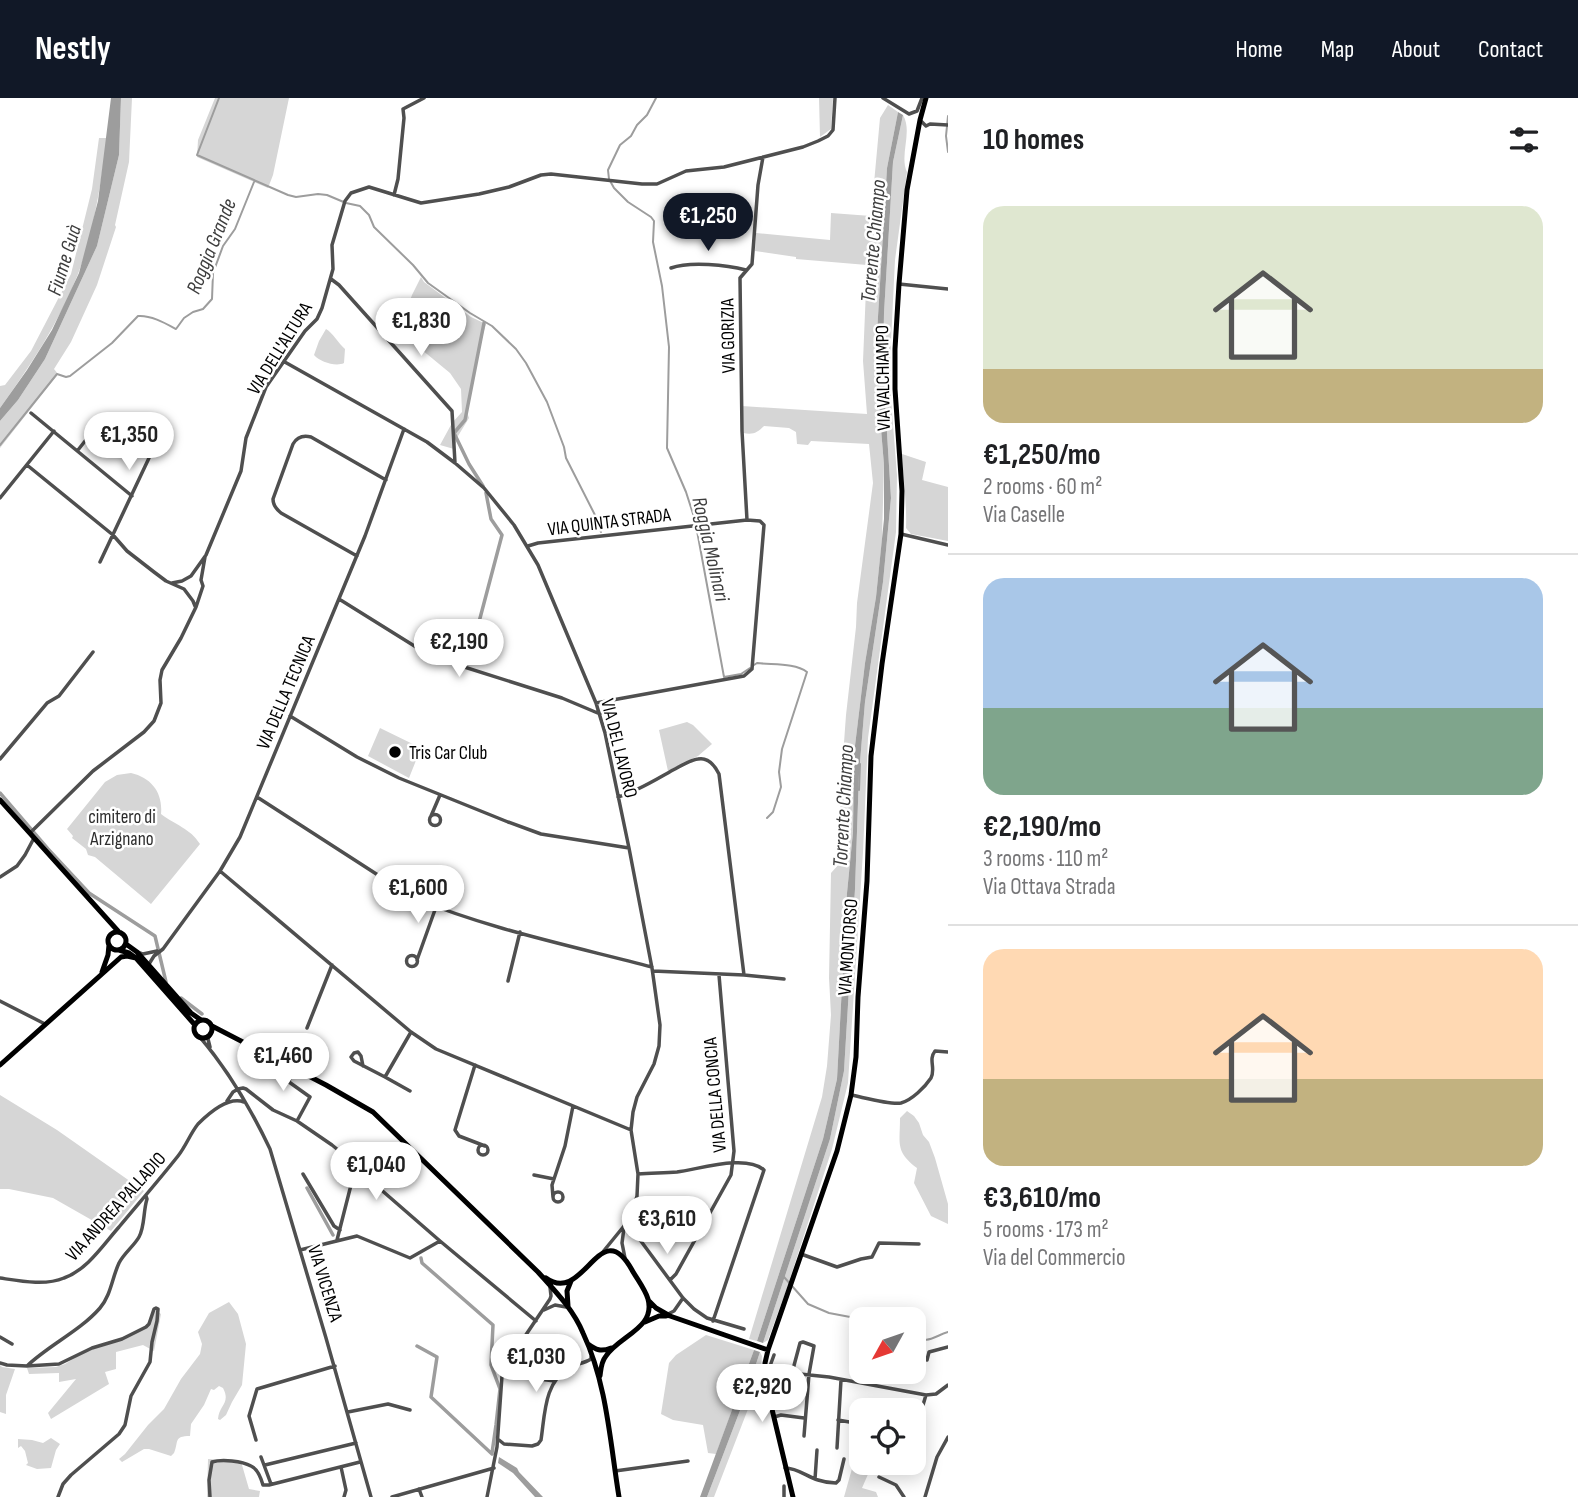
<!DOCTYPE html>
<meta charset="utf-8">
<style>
:root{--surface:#fff;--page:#f6f6f6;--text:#202124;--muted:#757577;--line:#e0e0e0;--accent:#111827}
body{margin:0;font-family:"Sofia Sans Condensed",sans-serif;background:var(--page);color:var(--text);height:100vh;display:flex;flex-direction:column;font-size:26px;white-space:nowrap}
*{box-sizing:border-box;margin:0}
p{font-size:23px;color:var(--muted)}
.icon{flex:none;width:38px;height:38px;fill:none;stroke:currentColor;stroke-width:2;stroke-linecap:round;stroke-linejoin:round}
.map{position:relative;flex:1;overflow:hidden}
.details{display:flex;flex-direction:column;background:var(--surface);width:630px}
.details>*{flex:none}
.needle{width:46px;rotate:230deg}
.fabs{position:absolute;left:849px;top:1209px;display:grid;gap:14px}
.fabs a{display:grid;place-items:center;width:77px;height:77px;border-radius:14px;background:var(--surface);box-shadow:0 4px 18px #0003;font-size:35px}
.price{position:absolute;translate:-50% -60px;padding:0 16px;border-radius:24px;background:#fff;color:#222;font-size:23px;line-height:46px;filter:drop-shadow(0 2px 4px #0008)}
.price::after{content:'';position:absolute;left:50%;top:42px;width:21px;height:16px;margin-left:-10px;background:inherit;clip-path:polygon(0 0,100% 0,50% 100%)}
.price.selected{background:var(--accent);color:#fff}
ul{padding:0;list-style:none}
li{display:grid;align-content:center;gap:14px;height:371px;padding:0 35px}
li+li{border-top:2px solid var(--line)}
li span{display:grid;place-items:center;height:217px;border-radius:21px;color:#555}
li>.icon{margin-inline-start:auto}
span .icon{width:126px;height:126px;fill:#fffc;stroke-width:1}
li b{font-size:30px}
h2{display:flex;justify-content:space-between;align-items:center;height:84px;padding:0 35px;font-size:30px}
header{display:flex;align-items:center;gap:42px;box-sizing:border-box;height:98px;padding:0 35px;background:var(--accent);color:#fff}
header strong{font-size:33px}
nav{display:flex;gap:38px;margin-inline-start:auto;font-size:24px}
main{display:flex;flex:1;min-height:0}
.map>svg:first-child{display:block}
</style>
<header>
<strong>Nestly</strong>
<nav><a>Home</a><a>Map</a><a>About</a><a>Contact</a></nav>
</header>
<main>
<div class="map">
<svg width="948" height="1399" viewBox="0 0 948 1399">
<rect width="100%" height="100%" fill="#fff"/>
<path fill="#d6d6d6" d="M121,0H132L129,64L115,127L116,129L97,187L71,244L54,271L58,276L0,350V323L18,302L45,261L97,148L119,57Z
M215,0H289L273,77L268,90L197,59L198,42Z
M819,0H833L831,31L820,39Z
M888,7L898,14L887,70L877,235V283L884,367L882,441L876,499L865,565L854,656L853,734L847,795L837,981L823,1041L757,1243L749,1241L822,999L827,968L831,917L829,880L831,775L839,766L841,686L846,617L856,529L857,505L873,385L869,346L811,343L808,347L797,346L796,334L789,330L764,328C757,335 753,337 743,335L742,308L867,316L863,263L867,167L796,161V159L755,153L756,135L830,142L831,115L871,118L880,20Z
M903,17C913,34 899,57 907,74L895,162L890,264L891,301L897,377L896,434L868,640L863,754L848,985L832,1051L786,1193L768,1242L763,1245L830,1041L844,973L855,791L859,676L865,604L883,484L891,400L883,270L884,215L893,64Z
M99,40H107C101,84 94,134 78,176C59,225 30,268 0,310V288L5,287L31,253L71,176L92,91Z
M421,179L424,184L471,219L486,226L478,253L467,314L469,320L458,338L454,351L440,347L452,325L462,314L461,291L450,275L399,233L412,197Z
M326,231C332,234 339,246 345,251L344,265C336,269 320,264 314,257L319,243Z
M902,356L926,364L922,382L948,389V443L911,436L906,430C907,405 903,381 902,356Z
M687,624L693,627L712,646L698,658L668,673L659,632Z
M380,630L421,650L409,680L368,658Z
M131,675C152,680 163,695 161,716C175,727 190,730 200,746L151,806L95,759L88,757L86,751L72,740L73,738L67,731L105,684L117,677Z
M0,997L57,1032L144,1093L111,1133L53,1100L9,1091H0Z
M907,1013L914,1018L919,1025L923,1037L929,1044L935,1060L948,1106V1126L931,1118L914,1085L917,1070C895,1053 900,1046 900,1020Z
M229,1204L238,1216L246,1246L242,1287L232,1304L226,1317L220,1322L218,1321C219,1307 231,1305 223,1290L219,1288L214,1292L211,1291L204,1307L191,1326L190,1338C173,1338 179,1344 174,1355L171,1358L149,1351H144L122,1364L119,1361L125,1356L148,1327L164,1311L181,1281L200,1256L202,1246L198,1234L209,1215Z
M154,1211L161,1216L154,1253L143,1247L116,1254V1271L105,1274L109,1286L51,1321L48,1315L76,1281L59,1284V1275L29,1276L27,1270L56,1269L65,1266L81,1256L145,1230Z
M706,1237L754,1252L716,1356L708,1355L703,1327L673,1322L661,1316L669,1265L676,1257Z
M760,1254L762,1258L760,1280L714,1399H707L744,1302Z
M0,1267L2,1269L15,1271L6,1297V1316L0,1314Z
M51,1340L60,1346L56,1352L51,1370L37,1371L26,1367L28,1365L25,1353L21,1348L18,1350V1341L32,1342L43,1345Z
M855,1360L861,1361V1365H870L869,1374L862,1390L876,1394L878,1399H844Z
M208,1361L243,1363L242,1367L249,1391L260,1393L259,1399H207Z"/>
<path fill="#9d9d9d" d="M111,0H121L119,57L97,148L45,261L18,302L0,323V310L27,272L52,232L79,175L98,103Z
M898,14L903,17L893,64L884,215L883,270L891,400L883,484L865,604L859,676L855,791L844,973L830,1041L763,1245L757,1243L823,1041L837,981L847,795L853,734L854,656L865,565L876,499L884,421V367L877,283V235L887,70Z
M754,1252L760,1254L744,1302L707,1399H700Z
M499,1359L517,1370L519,1374L543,1399H535L513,1375L498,1365Z"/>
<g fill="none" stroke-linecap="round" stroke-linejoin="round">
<path stroke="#9d9d9d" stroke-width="2" d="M219,0L197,57L288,97L296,99L318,96L327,97L346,105L360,108L369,117L374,129L413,167L428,185L470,215L492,228L516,251L526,265L547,304L564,349L566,360L598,423L601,434
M656,0L647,17L637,27L631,38L620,47L608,72L609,81L614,90L628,104L651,119L654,123L653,144L662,188L669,249L667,350L686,394L695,422L724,579L741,576L750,570
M948,18L946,38L948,54
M0,347L57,276L66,279L70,278L112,245L138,218C151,217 165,225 176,231L184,220L193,214L203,211L212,201L213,175L223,148L235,131L254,84
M754,567L757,565C773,567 795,565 807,574L782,651L779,674L781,689L773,714L767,720
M859,692L860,666
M784,1179L808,1206L829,1215L866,1222
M914,1236C927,1248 934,1238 948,1234"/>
<path stroke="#9d9d9d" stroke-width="3.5" d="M483,388L469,366L454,335L465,322L484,225
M456,564L470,558L502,437L491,421L486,395
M0,695L48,751L89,795L155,838L166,884
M181,900L202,916
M307,1090L333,1137
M421,1160L422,1165L493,1227L491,1267L500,1291L496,1327L492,1355
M417,1248L437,1259L431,1299L492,1356"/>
<path stroke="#4f4f4f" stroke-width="3.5" d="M883,0L909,16L917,13L922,0
M921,23L926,28L930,26L948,27
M394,97L398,81L404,20L403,11L424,0
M671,170C690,163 727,167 746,172
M331,181L339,187L452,313L455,365
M899,186L948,191
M283,263L427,344L455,365L484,390L514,427L538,467L596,605L605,635L629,750L652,870L660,927L659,948L654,966L637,999L633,1014L631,1032L638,1076L637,1098L633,1111L624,1128L602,1155
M31,315L132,398
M78,352L100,324
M27,367L113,437L127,453L154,474L166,483L184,491L193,503L195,508
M0,400L54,333
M747,422L742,333L740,180L752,166L758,87L763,59
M901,436L948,447
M528,448L538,445L747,422L760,423L764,427L752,571L744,578L596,605
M357,458L281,415C276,411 273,407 273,401L293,346C297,339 303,337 311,339L386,382
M100,464L149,360
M172,485L182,483L191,478L206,457L241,373L246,340L266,289L305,233L317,221L322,210L333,171L332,147L345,103L351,95L369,89L421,105L479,96L509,89L541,77L551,76L642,86H657L686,73L724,69L803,49L818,43L828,38L833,32L835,0
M339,501L416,549L439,561L562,600L600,616
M290,618L357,659L399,680L508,724L541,736L629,750
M0,661L47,605L59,598L93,554
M257,699L412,799C488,831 572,848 652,869
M618,699C638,693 655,682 673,672C681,668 690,662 698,661C708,659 715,668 719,676L744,877
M429.5 722a5.5 5.5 0 1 1 11 0a5.5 5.5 0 1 1-11 0Z
M431,718L440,697
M30,735L93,673L144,634L154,623L161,605L160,582L162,572L181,540L196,509L203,488L201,482L205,459
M220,773L411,934L436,951L631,1032
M0,779L17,768L25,757L34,740
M138,854L143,856L157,853
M406.5 863a5.5 5.5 0 1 1 11 0a5.5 5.5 0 1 1-11 0Z
M417,862L436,809
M149,866L154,858L163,851L220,773L240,739L365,438L404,331
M653,873L744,877L784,881
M508,883L520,834
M0,903L45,926
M307,930L332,867
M210,937L208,941L210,949
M199,938C228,972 251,1011 270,1051L326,1240L371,1399
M475,967L455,1032L459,1038L485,1048
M363,968L361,958L358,954L354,955L351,959L354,963L385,979L411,934
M292,970L289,984L310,999L297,1023
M385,979L410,993
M238,991L243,990L246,991L273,1012L297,1023L332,1047L359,1069L363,1076L440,1143
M851,997C862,999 890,1007 901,1005C912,1002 925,989 931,980C936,970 928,962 935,953L948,954
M227,1003L233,994L238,991
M478 1052a5 5 0 1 1 10 0a5 5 0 1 1-10 0Z
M303,1076L334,1128L340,1132
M638,1076C651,1075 664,1075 677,1074C700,1071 746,1056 764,1072L713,1223
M534,1077L554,1081
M553 1099a5 5 0 1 1 10 0a5 5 0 1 1-10 0Z
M553,1099L552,1087L565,1048L573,1008
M624,1130L622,1145L625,1160
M632,1131L683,1200L694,1211L707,1220L744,1231
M337,1142L351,1087L363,1076
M300,1152L357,1138L410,1160L440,1143L536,1223
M801,1156L837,1169L861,1161L872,1159L879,1145L919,1146
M0,1180C20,1183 45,1188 64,1180C87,1172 103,1147 119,1129C139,1105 159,1082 178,1058C186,1048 190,1036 198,1026C209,1015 228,998 244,1004
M670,1182L676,1176L731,1077L734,1053L719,877
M544,1212L555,1207L566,1209
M668,1216L674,1213L683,1200
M0,1239L12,1246
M774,1257L770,1268L771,1273L829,1279L926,1297L936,1296L948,1287
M511,1259L566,1266L569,1270
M927,1262L929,1254L948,1249
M0,1265L7,1267L27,1268L59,1266L92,1250L122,1241L146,1229L149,1226L154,1211L156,1210L158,1211L157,1223L152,1244L150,1264L131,1298L125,1327L119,1336L71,1377L63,1386L58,1399
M27,1268C49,1247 80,1233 100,1210C111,1197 112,1180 119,1165C124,1155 134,1148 139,1139C145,1128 143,1114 147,1101L146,1098
M792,1275L800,1245L803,1244L814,1248L809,1276L804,1338
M502,1278L516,1279
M522,1279L555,1283
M348,1314L388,1306L410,1312
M774,1319L781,1317L804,1320
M838,1322L855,1325L861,1330
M914,1337L926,1297
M256,1342L249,1318L257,1291L335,1268
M499,1342L504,1346L532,1348L538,1346L541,1342C545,1316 544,1284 570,1269C577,1266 585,1265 591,1261V1259
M837,1350L841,1282
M860,1351L861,1343
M261,1359L271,1386
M905,1366V1365
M265,1367L356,1345
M341,1369L346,1392L344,1399
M785,1370C798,1370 807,1379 818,1382C824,1384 830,1385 836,1385L839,1382L844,1361
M615,1373L688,1363
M879,1379L896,1387L904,1399
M815,1381L817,1352
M784,1388V1399
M419,1391L422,1399
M210,1399L209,1382L212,1364C222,1361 242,1363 251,1368C258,1371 261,1380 263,1387H269L360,1364
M392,1399L494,1370
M487,1399L497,1349L502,1278L507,1265L550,1201L551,1198L550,1189
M925,1399L937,1359L948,1339"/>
<path stroke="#000" stroke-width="5" d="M0,702L118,833
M108 843a9 9 0 1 1 18 0a9 9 0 1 1-18 0Z
M126,846L137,854L191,915L201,922
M119,852L129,855L136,860L195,927
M102,874L108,857L109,847
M194 931a9 9 0 1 1 18 0a9 9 0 1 1-18 0Z
M212,928L326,987L373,1014L538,1174C555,1193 573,1211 583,1235C607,1286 610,1344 619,1399
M0,967L121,859L127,858L136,860
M546,1180C584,1208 600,1114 632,1172C637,1181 645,1191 648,1201C656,1230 619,1238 606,1258C601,1264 601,1271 600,1278
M649,1203L656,1210L670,1218L768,1252
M568,1208L567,1193L571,1183
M645,1224L659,1218H666
M588,1246C596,1252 601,1254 611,1250
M793,1399L765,1282V1265L768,1252L837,1053L851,997L856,959L858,899L867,783L871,658L882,566L901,436L902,393L895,291V251L899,186L907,92L920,22L926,0"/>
</g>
<circle fill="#000" stroke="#fff" stroke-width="2.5" cx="395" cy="654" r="7"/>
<g text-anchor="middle" stroke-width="5" stroke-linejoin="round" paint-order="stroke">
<g font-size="19" fill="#000" stroke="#fff">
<text transform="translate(727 238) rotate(-91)" y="7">VIA GORIZIA</text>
<text transform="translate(279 250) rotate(-58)" y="7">VIA DELL'ALTURA</text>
<text transform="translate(882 280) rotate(-91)" y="7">VIA VALCHIAMPO</text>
<text transform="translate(609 423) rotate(-7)" y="7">VIA QUINTA STRADA</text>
<text transform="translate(285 594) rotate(-67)" y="7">VIA DELLA TECNICA</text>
<text transform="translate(620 650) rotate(76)" y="7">VIA DEL LAVORO</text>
<text transform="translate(847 849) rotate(-86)" y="7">VIA MONTORSO</text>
<text transform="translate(714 997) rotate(-95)" y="7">VIA DELLA CONCIA</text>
<text transform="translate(115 1108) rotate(-48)" y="7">VIA ANDREA PALLADIO</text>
<text transform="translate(326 1185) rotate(73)" y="7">VIA VICENZA</text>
</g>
<g font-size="19" fill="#000" stroke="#fff" text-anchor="start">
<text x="409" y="661">Tris Car Club</text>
</g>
<g font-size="19" fill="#2d2d2d" stroke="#fff">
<text x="122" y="725">cimitero di<tspan x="122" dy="22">Arzignano</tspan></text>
</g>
<g font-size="21" font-style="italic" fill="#3e3e3e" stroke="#fff">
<text transform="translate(873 143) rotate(-85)" y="7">Torrente Chiampo</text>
<text transform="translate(211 148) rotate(-68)" y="7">Roggia Grande</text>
<text transform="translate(64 162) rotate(-73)" y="7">Fiume Guà</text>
<text transform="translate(711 451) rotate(77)" y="7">Roggia Molinari</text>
<text transform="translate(843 708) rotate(-87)" y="7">Torrente Chiampo</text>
</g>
</g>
</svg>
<div class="fabs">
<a><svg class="needle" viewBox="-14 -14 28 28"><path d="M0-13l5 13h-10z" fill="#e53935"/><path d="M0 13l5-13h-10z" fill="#757577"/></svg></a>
<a><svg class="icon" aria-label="locate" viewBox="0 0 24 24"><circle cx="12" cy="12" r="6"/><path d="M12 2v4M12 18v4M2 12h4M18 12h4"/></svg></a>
</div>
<b class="price selected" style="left:708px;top:155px">€1,250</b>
<b class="price" style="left:421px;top:260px">€1,830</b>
<b class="price" style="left:129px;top:374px">€1,350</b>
<b class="price" style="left:459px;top:581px">€2,190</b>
<b class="price" style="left:418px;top:827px">€1,600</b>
<b class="price" style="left:283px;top:995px">€1,460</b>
<b class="price" style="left:376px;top:1104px">€1,040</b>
<b class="price" style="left:667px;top:1158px">€3,610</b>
<b class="price" style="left:536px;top:1296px">€1,030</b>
<b class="price" style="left:762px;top:1326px">€2,920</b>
</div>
<section class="details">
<h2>10 homes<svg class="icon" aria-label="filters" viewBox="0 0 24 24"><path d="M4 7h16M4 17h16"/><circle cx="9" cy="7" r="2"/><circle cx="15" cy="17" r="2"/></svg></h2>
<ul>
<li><span style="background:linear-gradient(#dfe7d0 75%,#c2b280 0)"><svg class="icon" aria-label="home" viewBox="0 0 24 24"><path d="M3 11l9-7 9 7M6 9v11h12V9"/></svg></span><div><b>€1,250/mo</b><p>2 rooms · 60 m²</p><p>Via Caselle</p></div></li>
<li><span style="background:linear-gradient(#a9c7e8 60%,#7fa58c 0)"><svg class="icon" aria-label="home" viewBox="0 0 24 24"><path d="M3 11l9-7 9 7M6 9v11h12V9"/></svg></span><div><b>€2,190/mo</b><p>3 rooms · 110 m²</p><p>Via Ottava Strada</p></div></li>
<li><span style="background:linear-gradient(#ffd9b3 60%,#c2b280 0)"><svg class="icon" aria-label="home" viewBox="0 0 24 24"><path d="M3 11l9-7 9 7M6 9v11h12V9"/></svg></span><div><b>€3,610/mo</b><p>5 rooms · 173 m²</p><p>Via del Commercio</p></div></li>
</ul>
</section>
</main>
